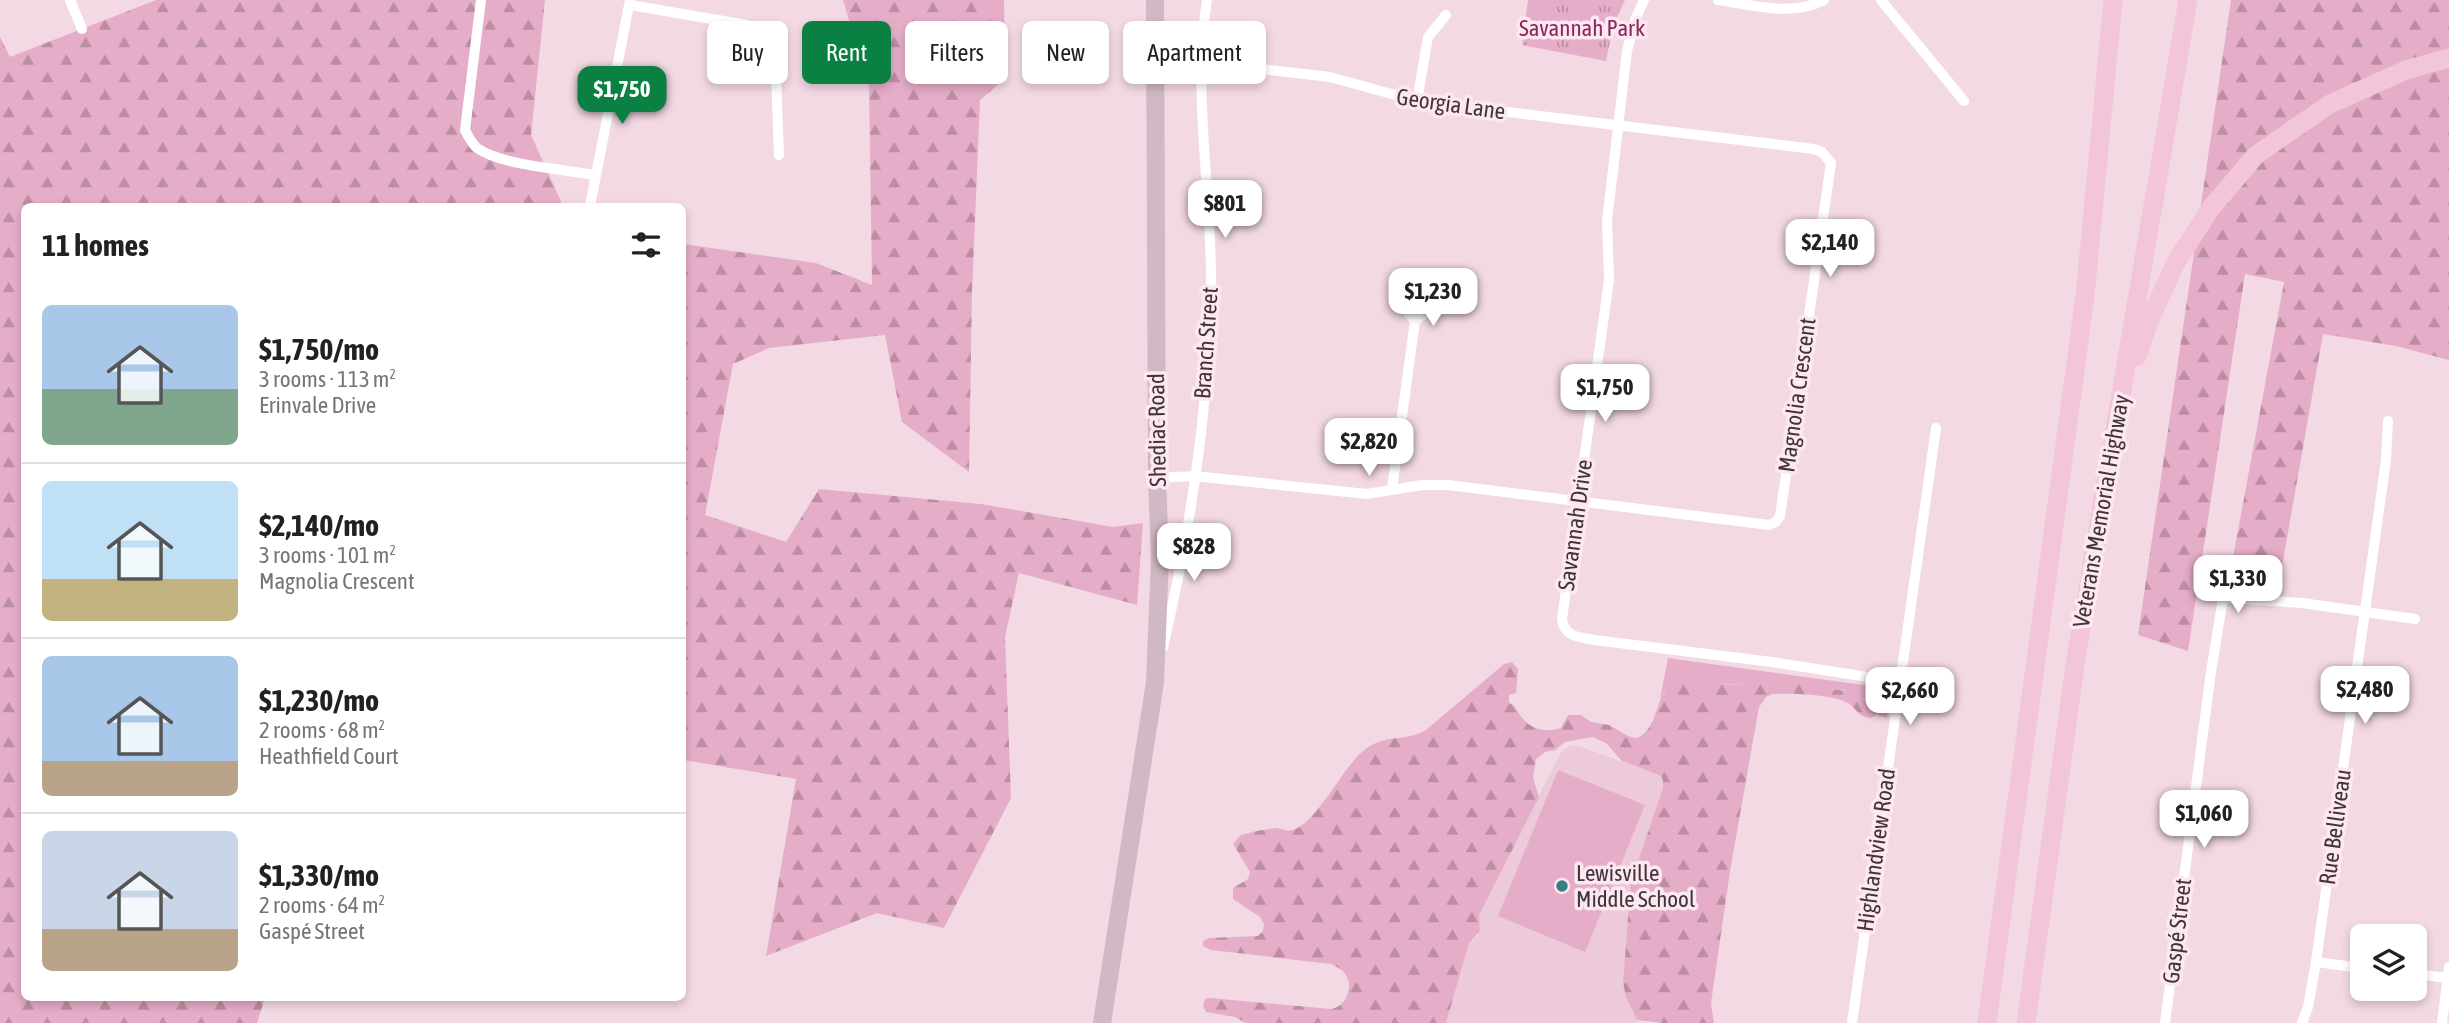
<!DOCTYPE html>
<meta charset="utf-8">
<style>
:root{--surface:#fff;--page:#f6f6f6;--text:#202124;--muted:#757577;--line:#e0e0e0;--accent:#0b8043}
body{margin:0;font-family:"Asap Condensed",sans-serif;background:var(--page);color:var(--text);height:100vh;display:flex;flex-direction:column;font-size:26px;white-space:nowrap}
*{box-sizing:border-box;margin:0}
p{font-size:23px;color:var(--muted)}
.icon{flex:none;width:38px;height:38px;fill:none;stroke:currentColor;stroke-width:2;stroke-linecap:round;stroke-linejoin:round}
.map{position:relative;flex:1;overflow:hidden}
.details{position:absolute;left:21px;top:203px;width:665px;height:798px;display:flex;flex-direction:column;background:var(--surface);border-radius:10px;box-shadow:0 4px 10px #0003}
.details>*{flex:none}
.banner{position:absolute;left:707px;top:21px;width:665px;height:63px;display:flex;gap:14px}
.buttons{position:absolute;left:2350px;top:924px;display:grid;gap:14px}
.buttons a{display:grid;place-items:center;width:77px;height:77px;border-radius:10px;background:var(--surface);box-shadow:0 4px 10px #0003;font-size:35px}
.price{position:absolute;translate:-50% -60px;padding:0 16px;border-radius:14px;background:#fff;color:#222;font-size:23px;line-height:46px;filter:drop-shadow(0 2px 4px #0008)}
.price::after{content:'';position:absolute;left:50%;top:42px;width:21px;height:16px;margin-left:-10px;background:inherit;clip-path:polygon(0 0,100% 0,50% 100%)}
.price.selected{background:var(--accent);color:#fff}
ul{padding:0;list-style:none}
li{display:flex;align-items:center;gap:21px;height:175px;padding:0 21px}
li+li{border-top:2px solid var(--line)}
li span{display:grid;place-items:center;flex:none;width:196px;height:140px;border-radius:10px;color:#555}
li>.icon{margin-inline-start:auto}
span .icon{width:84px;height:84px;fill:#fffc;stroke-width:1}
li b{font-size:30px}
h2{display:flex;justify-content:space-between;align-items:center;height:84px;padding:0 21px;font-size:30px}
.tag{padding:0 24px;border-radius:10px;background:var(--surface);box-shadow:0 4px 10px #0003;font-size:24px;line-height:63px}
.tag.selected{background:var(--accent);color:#fff}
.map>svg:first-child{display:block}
</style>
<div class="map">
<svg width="2449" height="1023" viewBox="0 0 2449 1023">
<defs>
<pattern id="forest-firs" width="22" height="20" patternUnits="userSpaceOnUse" patternTransform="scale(1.75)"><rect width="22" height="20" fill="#e6adc8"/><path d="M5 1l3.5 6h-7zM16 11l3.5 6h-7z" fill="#bc8ea3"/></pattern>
<pattern id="park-tufts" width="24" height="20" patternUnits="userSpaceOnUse" patternTransform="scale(1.75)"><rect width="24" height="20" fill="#e6adc8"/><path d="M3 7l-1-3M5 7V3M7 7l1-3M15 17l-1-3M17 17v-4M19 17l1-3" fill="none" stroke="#bc8ea3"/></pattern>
</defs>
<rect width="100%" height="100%" fill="#f3d9e4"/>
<path fill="#eccad9" d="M1570,746H1579L1661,776L1663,780V788L1634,873L1630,891L1623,983L1626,997L1638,1023H1446L1469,943L1478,935L1479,915L1556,762L1562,751Z"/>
<path fill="#e6adc8" d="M1668,658L1885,688L1888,690L1890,697L1887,718L1877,715L1882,699L1879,696L1868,691L1827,689L1756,678L1734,685L1688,679L1665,690L1660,699Z
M1558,770L1645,805L1585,952L1498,916Z"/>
<path fill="url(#forest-firs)" d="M156,0H545L531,135L563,206H24V998H265L257,1023H0V37L10,57Z
M843,0H1004L1005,79L980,100L972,292L969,472L902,422L885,335L769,348L733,364L705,515L786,542L819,489L981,504L1113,527L1143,523L1137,605L1019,573L1005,637L1011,798L944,928L877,913L766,956L796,779L683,760V244L816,263L872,285L869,86Z
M2231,0H2449V360L2396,346L2323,334L2278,589L2229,579L2284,282L2245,274L2188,651L2138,635Z
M1512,662L1518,669L1516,693L1509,695V703C1516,706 1516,709 1520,715C1530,730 1545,733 1561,728L1568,715H1581L1591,722L1609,725L1630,737L1637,738C1662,727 1652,690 1679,680C1695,674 1715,684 1731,685C1741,686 1747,677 1757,678C1784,679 1813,688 1841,690C1855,691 1872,687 1881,699L1880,712L1871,718C1858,717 1857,709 1848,703C1832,694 1791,693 1773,694L1766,697L1759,707L1730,871L1711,1003L1714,1023H1662L1637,1020L1626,997L1623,983L1630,891L1634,873L1663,788V780L1661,776L1622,761L1606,743L1592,737L1565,742L1555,750L1545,752L1536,759L1533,778L1539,797L1479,915L1480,931L1469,943L1446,1023H1246L1235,1017L1206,1012L1203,1006L1205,999L1210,998L1331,1009C1345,1007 1354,988 1346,975C1343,970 1337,967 1331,964L1211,950L1203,946V941L1209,938L1258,936L1263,931L1264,924L1260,917L1233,899V888L1248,879L1250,872L1233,844C1234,843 1239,837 1240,836C1244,833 1272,828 1277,828C1283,829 1287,832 1293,830C1316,823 1341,771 1361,753C1383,732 1404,743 1426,730L1504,664Z"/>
<path fill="url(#park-tufts)" d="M1528,0H1625L1613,26L1606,61L1522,45Z"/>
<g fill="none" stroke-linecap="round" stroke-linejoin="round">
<path stroke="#fff" stroke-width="10" d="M70,0L82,29
M481,0L465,130C468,136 472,144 477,148C500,165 566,170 596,175
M1644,0L1635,20L1627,51L1607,221L1609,280L1562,619C1564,637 1579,637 1594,640L1772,662L1900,682
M1718,0C1753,5 1791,17 1824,0
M1881,0L1964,101
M630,5L747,25L771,47L776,75L779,155
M1417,101L1428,37L1446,15
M590,206L630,0
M1157,478L1194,476L1367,494L1422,485H1448L1769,525L1776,522L1780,516L1831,163L1822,152L1814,149L1417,101L1330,77L1202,62
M1392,489L1415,321C1424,315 1435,307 1432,294C1425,267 1382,288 1415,321
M1163,647C1190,532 1209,405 1211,286C1212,191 1192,95 1207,0
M2316,962L2362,968
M2415,974L2448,978
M1852,1023L1936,428
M2165,1023L2211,672L2223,598L2302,603L2415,619
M2302,1023L2308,1007L2316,962L2386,460L2388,421
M2442,1023L2449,967"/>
<path stroke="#d0b9c4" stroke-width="18" d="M1102,1023L1155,682L1160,559L1157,478L1155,0"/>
<path stroke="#f2c5d9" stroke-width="19" d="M2137,356L2149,321L2176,262L2211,208L2256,155L2330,104L2406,70L2449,58
M1987,1023L2085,296L2113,0
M2026,1023L2075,665L2188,0"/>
</g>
<circle fill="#367e83" stroke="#fde8f1" stroke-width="2.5" cx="1562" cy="886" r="7"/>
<g text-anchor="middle" stroke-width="7" stroke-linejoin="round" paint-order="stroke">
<g font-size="23" fill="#88295f" stroke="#fde8f1">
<text x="1582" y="36">Savannah Park</text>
</g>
<g font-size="23" fill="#40353a" stroke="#fde8f1">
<text transform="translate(1451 104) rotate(8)" y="8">Georgia Lane</text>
<text transform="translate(1206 343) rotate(-86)" y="8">Branch Street</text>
<text transform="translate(1797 395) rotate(-82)" y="8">Magnolia Crescent</text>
<text transform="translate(1157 430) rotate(-91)" y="8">Shediac Road</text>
<text transform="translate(2101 511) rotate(-80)" y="8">Veterans Memorial Highway</text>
<text transform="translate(1575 525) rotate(-82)" y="8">Savannah Drive</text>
<text transform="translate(2335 827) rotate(-82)" y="8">Rue Belliveau</text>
<text transform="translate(1876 850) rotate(-82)" y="8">Highlandview Road</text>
<text transform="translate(2177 931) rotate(-83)" y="8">Gaspé Street</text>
</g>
<g font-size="23" fill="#40353a" stroke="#fde8f1" text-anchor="start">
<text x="1576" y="881">Lewisville<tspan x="1576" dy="26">Middle School</tspan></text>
</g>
</g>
</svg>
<div class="buttons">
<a><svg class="icon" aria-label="layers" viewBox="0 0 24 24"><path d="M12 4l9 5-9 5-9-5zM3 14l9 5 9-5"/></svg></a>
</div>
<b class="price selected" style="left:622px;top:126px">$1,750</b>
<b class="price" style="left:1225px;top:240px">$801</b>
<b class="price" style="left:1830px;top:279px">$2,140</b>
<b class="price" style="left:1433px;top:328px">$1,230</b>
<b class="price" style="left:1605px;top:424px">$1,750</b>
<b class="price" style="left:1369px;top:478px">$2,820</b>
<b class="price" style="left:1194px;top:583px">$828</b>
<b class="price" style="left:2238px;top:615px">$1,330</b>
<b class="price" style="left:2365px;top:726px">$2,480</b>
<b class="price" style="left:1910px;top:727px">$2,660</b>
<b class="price" style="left:2204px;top:850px">$1,060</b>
<div class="banner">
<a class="tag">Buy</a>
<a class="tag selected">Rent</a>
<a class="tag">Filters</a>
<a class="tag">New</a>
<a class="tag">Apartment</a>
</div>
<section class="details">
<h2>11 homes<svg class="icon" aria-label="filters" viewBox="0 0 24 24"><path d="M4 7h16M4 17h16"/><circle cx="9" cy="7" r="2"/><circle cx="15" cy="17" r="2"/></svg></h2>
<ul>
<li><span style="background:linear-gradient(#a9c7e8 60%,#7fa58c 0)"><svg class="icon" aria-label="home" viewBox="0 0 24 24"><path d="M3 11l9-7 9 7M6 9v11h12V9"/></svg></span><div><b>$1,750/mo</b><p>3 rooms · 113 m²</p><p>Erinvale Drive</p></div></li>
<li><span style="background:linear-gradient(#bfe0f5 70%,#c2b280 0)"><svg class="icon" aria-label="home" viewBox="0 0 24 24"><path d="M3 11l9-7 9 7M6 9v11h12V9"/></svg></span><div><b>$2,140/mo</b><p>3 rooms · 101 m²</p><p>Magnolia Crescent</p></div></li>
<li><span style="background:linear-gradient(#a9c7e8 75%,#b9a48a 0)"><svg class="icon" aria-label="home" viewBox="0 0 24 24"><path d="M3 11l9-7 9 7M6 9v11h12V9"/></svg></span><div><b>$1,230/mo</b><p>2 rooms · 68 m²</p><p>Heathfield Court</p></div></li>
<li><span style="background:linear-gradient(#c9d6e8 70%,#b9a48a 0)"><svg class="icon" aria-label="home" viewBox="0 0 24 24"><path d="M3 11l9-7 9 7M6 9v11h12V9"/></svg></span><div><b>$1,330/mo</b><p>2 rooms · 64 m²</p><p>Gaspé Street</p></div></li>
</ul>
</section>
</div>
